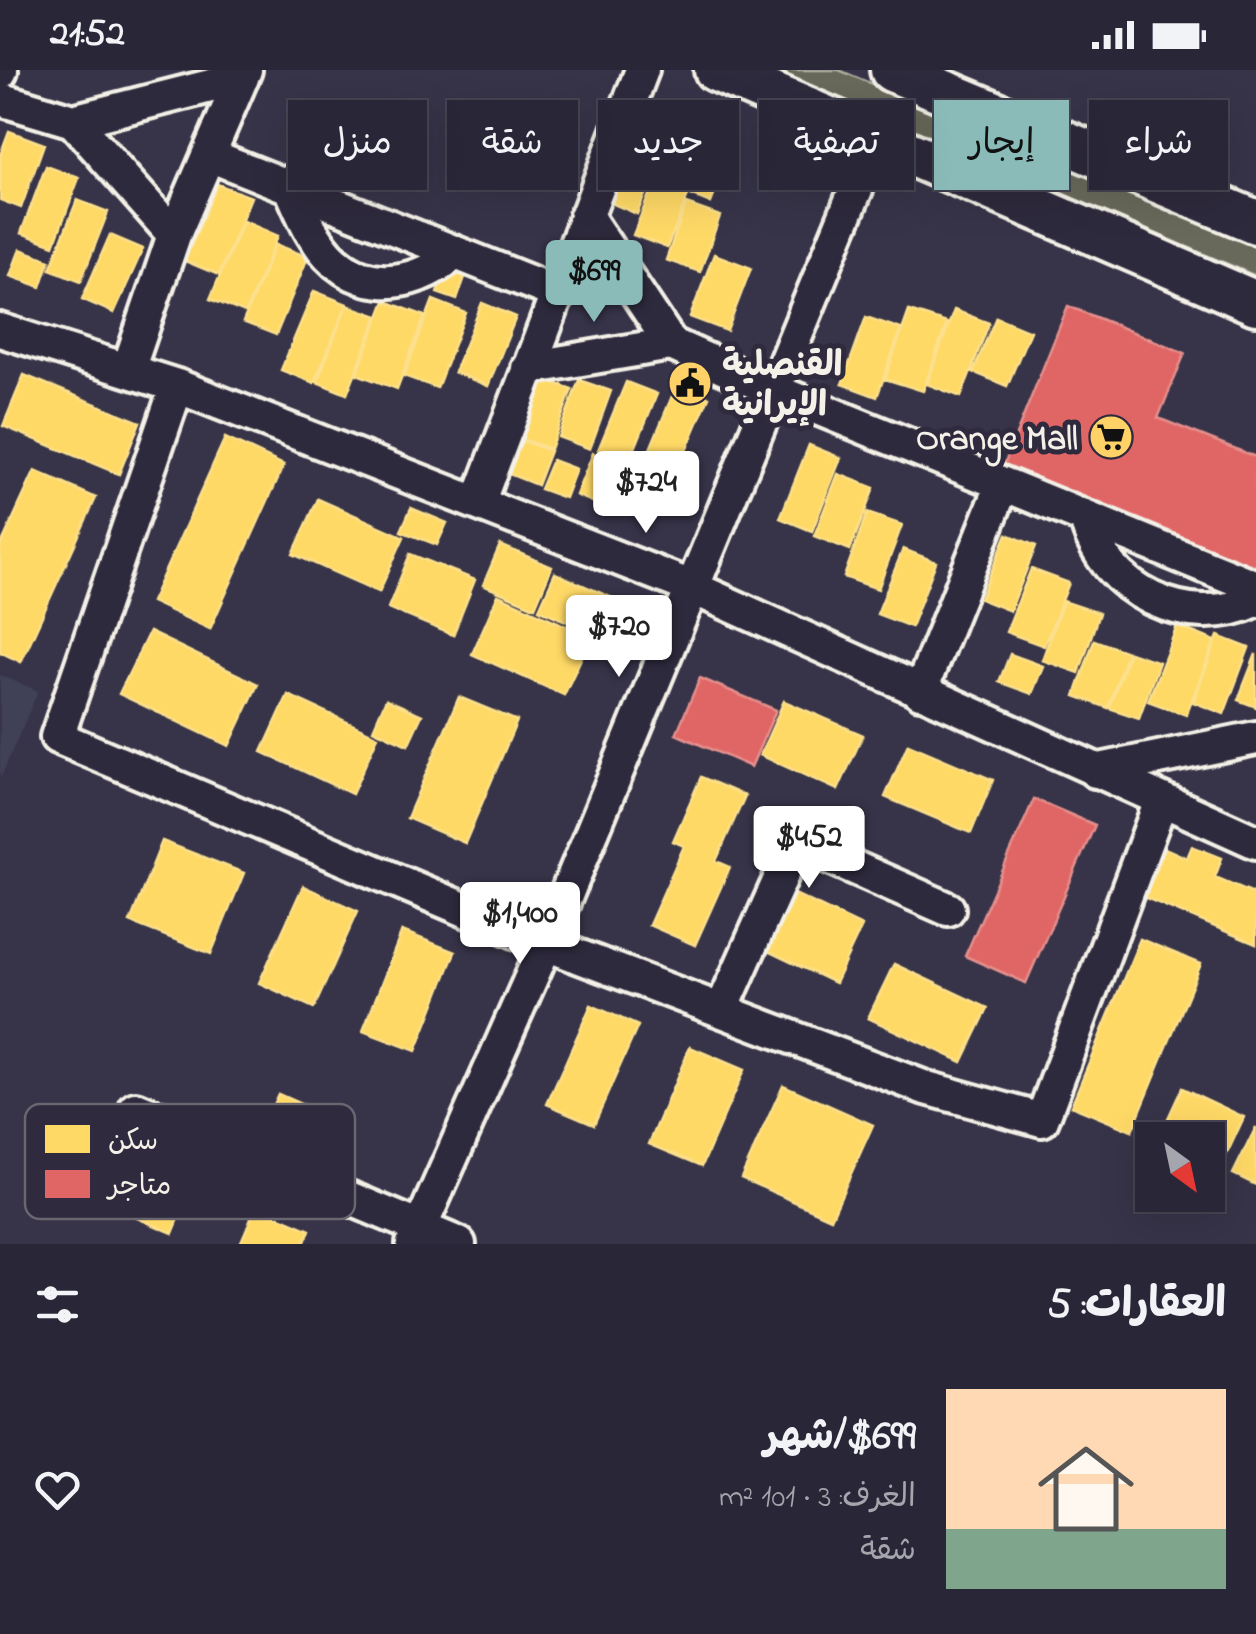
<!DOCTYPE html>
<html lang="ar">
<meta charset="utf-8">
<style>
:root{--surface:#292737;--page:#353342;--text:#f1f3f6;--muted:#a5a5ad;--line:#454452;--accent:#8bbbb9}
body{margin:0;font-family:"Indie Flower","Playpen Sans Arabic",sans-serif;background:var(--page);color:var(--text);direction:rtl;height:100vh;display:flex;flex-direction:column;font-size:38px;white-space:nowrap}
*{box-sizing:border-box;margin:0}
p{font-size:32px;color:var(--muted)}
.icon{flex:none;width:55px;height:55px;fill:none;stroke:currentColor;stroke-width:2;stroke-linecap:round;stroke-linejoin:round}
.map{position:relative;height:1174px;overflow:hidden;direction:ltr}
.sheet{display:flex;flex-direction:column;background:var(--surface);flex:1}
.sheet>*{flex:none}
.top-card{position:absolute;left:30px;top:30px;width:1198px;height:90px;direction:rtl;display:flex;gap:20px}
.needle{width:65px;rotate:147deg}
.tools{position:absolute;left:1135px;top:1052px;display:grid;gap:20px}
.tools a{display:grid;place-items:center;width:90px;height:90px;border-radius:0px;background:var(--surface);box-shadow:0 10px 40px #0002,0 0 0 2px var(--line);font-size:50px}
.price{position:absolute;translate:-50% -85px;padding:0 22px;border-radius:10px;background:#fff;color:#222;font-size:32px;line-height:65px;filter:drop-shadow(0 2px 5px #0008)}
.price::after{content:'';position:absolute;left:50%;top:60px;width:30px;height:22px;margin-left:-15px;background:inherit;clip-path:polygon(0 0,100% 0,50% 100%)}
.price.current{background:var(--accent);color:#111}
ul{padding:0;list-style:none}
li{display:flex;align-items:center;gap:30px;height:250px;padding:0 30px}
li span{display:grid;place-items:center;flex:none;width:280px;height:200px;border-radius:0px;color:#555}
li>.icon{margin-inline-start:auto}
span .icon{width:120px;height:120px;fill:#fffc;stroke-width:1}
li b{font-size:42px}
h2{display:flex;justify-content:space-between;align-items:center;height:120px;padding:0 30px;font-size:42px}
.chip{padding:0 35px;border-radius:0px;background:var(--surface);box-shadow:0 10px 40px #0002,0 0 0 2px var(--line);font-size:35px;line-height:90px}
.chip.current{background:var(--accent);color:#111}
.status{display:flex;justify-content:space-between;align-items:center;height:70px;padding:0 50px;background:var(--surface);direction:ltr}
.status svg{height:28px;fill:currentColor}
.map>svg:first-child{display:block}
</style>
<div class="status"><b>21:52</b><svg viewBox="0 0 49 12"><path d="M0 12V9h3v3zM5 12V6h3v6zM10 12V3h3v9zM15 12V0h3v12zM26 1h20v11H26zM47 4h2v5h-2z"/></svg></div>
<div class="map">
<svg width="1256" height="1174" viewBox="0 0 1256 1174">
<rect width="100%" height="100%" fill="#373449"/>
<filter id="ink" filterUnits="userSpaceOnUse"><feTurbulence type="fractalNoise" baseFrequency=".01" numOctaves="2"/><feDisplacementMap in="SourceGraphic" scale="20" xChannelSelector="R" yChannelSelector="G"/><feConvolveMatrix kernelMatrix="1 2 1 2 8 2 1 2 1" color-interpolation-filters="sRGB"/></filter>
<g filter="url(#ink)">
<path fill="#414057" d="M0,605L38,621L0,709Z"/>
<path fill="#68695a" stroke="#aeada1" stroke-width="2.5" d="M771,0H839L1256,176V206Z"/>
<path fill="#ffd966" stroke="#fce08d" stroke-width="2.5" d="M9,61L44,74L21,138L0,130V85Z
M627,69L662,83L637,144L602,129Z
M46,96L79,108L54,175L21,163Z
M659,100L693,113L667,178L633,165Z
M698,108L718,115L711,133L691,125Z
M217,114L251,127L219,205L185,191Z
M77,130L108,142L81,211L50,199Z
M686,134L720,146L700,202L666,190Z
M243,151L278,166L245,243L210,229Z
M110,165L143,179L114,243L82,229Z
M275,174L308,187L276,265L243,252Z
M20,179L50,190L41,217L10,206Z
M714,184L751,198L727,261L690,247Z
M445,198L466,204L457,230L437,223Z
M314,221L347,234L314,313L281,300Z
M433,230L466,243L437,318L404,306Z
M385,231L425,246L397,319L357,304Z
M482,233L516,247L488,316L454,302Z
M347,235L378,246L347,324L317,312Z
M954,240L989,253L961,327L927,314Z
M909,241L947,253L923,321L885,309Z
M866,247L901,259L877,327L842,314Z
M996,247L1030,261L1007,316L973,302Z
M24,305L140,352L119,404L3,356Z
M543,309L572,319L550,379L522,369Z
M579,310L611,321L590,379L558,367Z
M626,312L657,324L629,393L598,380Z
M677,314L709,327L681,392L650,379Z
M507,365L550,381L537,415L494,398Z
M225,368L284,395L210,559L151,532Z
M809,375L841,388L812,461L780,448Z
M593,383L624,395L607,438L576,425Z
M552,390L576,399L565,428L540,419Z
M35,401L96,428L21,592L0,582V477Z
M838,404L874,418L850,480L814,466Z
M318,429L404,467L379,522L293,484Z
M411,438L447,453L437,475L401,461Z
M867,443L902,455L878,519L844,507Z
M1007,464L1036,476L1010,541L980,529Z
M500,475L552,497L535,537L483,515Z
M903,479L936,492L911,557L877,544Z
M410,484L475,510L453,565L388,538Z
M1031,499L1069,513L1044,576L1006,562Z
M555,503L626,534L609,570L539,539Z
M498,525L591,567L564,625L472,584Z
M1063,531L1099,543L1079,603L1042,590Z
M1177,556L1215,571L1186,645L1148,631Z
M149,562L258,614L229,676L119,624Z
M1218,566L1249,578L1224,644L1193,632Z
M1094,570L1127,582L1108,638L1075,626Z
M1129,582L1159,592L1139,648L1109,638Z
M1010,584L1043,596L1032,624L999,612Z
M1256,584V637L1238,630Z
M288,625L378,666L352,724L262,682Z
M459,627L517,651L465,773L407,748Z
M386,629L422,645L408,675L373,659Z
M784,631L863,665L838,720L760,685Z
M908,674L993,710L971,763L885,727Z
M701,707L745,726L716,791L730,797L695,875L649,855L684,776L673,771Z
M162,771L244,803L211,884L130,852Z
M1160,776L1187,788L1192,776L1222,788L1215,807L1256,824V874L1139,825Z
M303,816L358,841L314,938L259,913Z
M784,819L862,856L835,913L757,876Z
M402,861L455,882L416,981L363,961Z
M1140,869L1201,894L1132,1061L1071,1036Z
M894,894L988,938L962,992L868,948Z
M591,935L638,956L594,1054L547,1034Z
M690,977L744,1000L702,1096L649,1074Z
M783,1015L873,1055L831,1148L741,1108Z
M1182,1018L1244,1047L1218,1103L1208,1098V1070H1158Z
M278,1024L330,1047L308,1098L255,1074Z
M123,1057L203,1090L173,1163L92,1129Z
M1256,1057V1115L1233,1104Z
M256,1137L310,1160L304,1174H240Z"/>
<path fill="#e06666" stroke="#e6908d" stroke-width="2.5" d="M1068,236L1185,283L1158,348L1256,387V504L1001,402Z
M700,608L776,640L751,697L676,664Z
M1034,729L1095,755L1026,913L965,886Z"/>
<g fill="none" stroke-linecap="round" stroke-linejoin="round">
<defs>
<path id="minor" d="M0,2L1,0
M0,29L73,51L174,165
M73,51L242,8
M209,85L557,223
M291,118C298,134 305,152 315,167C350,224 408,222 455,183
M586,146L671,274L773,320L1256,517
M0,260L177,316L691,517L1256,772
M528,298L671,274
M128,300L174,165L245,0
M177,316L57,667L546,874L923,1017L1042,1050L1161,731
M478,433L642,0
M1086,448C1103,521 1188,562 1256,530
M920,622L1003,414
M1095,701L1256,668
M722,939L790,787L802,779L814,780L948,839
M136,1039L459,1174
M413,1174L546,874L877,68"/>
<path id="major" d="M716,0L1256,233
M892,0L1256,152"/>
</defs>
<use href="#minor" stroke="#f4f1e8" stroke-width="40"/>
<use href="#major" stroke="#f4f1e8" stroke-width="50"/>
<use href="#minor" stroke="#2f2a3d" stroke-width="32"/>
<use href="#major" stroke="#2f2a3d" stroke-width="42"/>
</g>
</g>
<defs>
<symbol id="civic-disc" viewBox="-11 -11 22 22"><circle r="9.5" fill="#ffd166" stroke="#2f2a3d"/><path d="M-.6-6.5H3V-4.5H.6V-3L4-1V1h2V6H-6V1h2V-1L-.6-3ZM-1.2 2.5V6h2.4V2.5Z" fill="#111"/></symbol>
<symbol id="supermarket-disc" viewBox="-11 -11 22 22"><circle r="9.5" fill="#ffd166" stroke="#2f2a3d"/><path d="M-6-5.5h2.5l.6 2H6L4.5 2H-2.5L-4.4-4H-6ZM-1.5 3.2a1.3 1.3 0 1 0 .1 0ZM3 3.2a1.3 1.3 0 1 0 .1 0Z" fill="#111"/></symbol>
</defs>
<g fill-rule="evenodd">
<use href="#civic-disc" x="665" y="288" width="50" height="50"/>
<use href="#supermarket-disc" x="1086" y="342" width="50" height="50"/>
</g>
<g text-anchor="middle" stroke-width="10" stroke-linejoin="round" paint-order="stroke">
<g font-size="35" font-weight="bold" fill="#f4f1e8" stroke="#2f2a3d" text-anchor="start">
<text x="722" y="305">القنصلية<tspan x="722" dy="40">الإيرانية</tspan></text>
<text x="1078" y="379" text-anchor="end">Orange Mall</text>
</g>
</g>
<rect x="25" y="1034" width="330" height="115" rx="15" fill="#2f2a3d" stroke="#6a6670" stroke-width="2.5"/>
<rect x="45" y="1055" width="45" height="28" fill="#ffd966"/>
<rect x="45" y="1100" width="45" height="28" fill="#e06666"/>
<g font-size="28" fill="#f4f1e8">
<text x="108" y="1079">سكن</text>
<text x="108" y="1124">متاجر</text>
</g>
</svg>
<div class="tools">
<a><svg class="needle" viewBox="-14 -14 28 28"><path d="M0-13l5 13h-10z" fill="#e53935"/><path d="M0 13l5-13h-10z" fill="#a5a5ad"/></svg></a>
</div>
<b class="price current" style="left:594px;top:255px">$699</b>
<b class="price" style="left:646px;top:466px">$724</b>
<b class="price" style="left:619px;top:610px">$720</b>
<b class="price" style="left:809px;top:821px">$452</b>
<b class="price" style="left:520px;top:897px">$1,400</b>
<div class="top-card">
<a class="chip">شراء</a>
<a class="chip current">إيجار</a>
<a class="chip">تصفية</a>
<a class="chip">جديد</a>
<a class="chip">شقة</a>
<a class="chip">منزل</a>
</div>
</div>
<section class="sheet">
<h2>العقارات: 5<svg class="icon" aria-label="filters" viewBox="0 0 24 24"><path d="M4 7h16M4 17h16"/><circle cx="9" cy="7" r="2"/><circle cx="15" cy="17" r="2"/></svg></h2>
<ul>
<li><span style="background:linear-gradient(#ffd9b3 70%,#7fa58c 0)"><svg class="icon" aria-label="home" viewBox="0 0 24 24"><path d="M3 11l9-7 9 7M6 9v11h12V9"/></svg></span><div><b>$699/شهر</b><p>الغرف: 3 · 101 m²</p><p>شقة</p></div><svg class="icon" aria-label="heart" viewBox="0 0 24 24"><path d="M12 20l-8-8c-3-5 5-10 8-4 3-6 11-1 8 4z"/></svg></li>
</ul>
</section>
